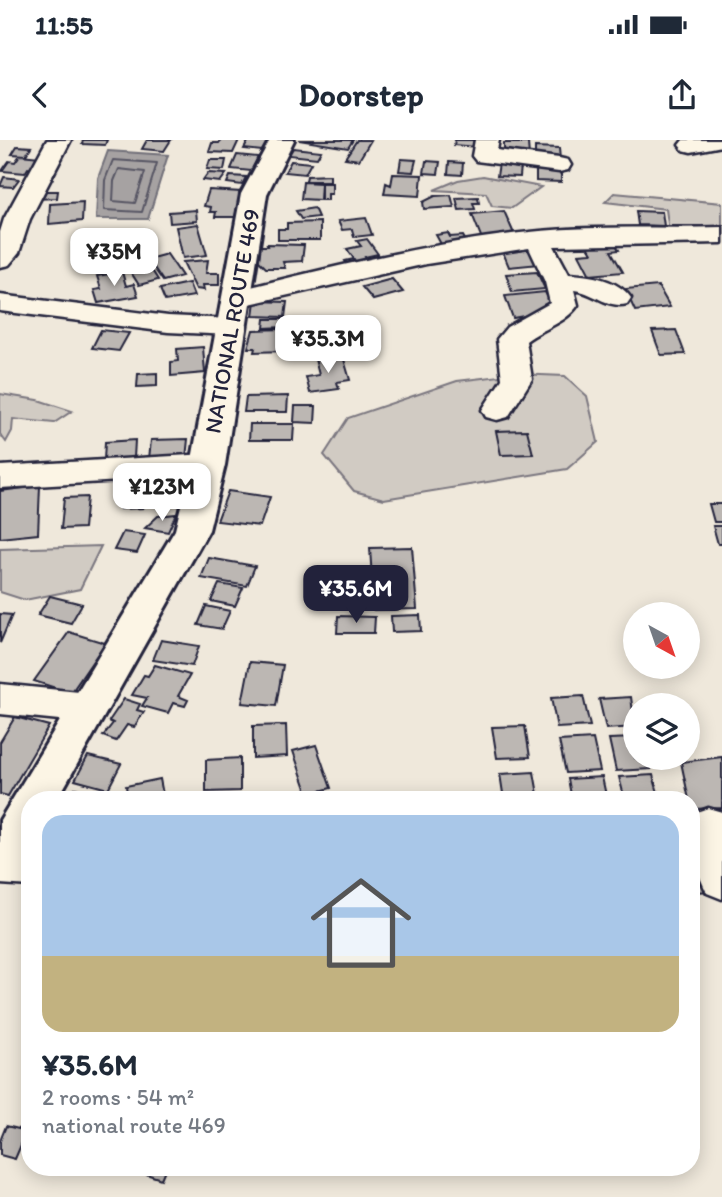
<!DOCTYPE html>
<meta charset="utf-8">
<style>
:root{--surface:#fff;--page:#f2f2f3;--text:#1f2937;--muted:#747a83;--line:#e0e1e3;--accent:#22223b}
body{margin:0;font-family:Itim,sans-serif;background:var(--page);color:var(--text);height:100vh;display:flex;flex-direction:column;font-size:26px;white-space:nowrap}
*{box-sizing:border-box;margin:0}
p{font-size:23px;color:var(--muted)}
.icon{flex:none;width:38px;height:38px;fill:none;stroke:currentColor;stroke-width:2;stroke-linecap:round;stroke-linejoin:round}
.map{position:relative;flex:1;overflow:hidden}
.details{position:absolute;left:21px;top:651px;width:679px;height:385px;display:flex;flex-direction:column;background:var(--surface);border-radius:28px;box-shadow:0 4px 18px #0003}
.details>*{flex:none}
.needle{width:46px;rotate:140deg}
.fabs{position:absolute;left:623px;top:462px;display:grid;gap:14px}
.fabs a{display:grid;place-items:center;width:77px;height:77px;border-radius:50%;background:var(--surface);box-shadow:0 4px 18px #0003;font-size:35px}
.price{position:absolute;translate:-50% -60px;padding:0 16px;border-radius:14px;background:#fff;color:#222;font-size:23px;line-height:46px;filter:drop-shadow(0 2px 4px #0008)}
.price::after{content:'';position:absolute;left:50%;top:42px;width:21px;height:16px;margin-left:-10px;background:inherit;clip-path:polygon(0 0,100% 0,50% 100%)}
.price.current{background:var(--accent);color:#fff}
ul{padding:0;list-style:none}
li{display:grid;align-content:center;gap:14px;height:371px;padding:0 21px}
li+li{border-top:2px solid var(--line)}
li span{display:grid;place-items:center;height:217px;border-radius:21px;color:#555}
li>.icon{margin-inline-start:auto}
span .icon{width:126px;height:126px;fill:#fffc;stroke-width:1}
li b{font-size:30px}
.status{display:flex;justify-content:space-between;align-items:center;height:49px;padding:0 35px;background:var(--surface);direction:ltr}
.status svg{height:19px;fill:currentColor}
header{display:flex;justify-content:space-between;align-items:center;height:91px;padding:0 21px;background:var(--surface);font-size:32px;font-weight:700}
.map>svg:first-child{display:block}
</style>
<div class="status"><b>11:55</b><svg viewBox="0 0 49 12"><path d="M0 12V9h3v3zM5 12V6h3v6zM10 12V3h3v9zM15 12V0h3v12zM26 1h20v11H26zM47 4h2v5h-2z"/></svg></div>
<header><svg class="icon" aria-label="back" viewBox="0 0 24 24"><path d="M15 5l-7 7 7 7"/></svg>Doorstep<svg class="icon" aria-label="share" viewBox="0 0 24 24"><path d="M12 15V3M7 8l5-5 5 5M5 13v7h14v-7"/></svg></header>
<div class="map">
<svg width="722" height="1057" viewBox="0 0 722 1057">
<rect width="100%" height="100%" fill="#efe8db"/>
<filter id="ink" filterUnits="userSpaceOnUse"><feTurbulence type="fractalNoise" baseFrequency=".0143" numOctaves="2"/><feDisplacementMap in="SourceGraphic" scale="14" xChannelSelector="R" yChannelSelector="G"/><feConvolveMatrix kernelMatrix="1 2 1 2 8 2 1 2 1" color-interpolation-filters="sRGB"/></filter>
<g filter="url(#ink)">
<path fill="#d1cbc3" stroke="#7a767f" stroke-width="2" d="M483,36L541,47L512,68L492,66L486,53L434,50L458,40Z
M614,53L722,63V89L669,92L666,69L605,62Z
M517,234L565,236L587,256L598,302L567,329L384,359L354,351L324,315L348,278L457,241Z
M0,254L38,260L72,271L54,283L13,279L12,291L6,302L0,294Z
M101,406L80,449L25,460L0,452V409Z"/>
<path fill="#a6a2a2" stroke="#716f79" stroke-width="2" d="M108,11L168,15L148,79H96L98,38Z"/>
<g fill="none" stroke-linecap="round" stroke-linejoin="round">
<path stroke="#575564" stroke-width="2" d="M113,20L157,23L142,72L104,70L105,40Z
M119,29L145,32L135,63L113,61L114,41Z"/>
</g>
<path fill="#bcb7b3" stroke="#22223b" stroke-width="2" d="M83,0H107L105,5L82,4Z
M147,0H171L164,11L142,9Z
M221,0H239L233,13L209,12L212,3H219Z
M249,0H269L262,11L244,9Z
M299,0H353L348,8Z
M357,0H371L359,20L345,18Z
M455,0H478L476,7L454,5Z
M504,3H528L529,16L504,15Z
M17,6L31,7L26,15L12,14Z
M535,7L559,8L560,20L535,19Z
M293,8L321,11L317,18L289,15Z
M20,15L41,17L33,29L28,28L25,33L2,31L9,21L15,22Z
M237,15L258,17L251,31L231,29Z
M401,19L416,20L413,32L399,31Z
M210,20H226L224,30L207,29Z
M291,21L311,23L305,34L285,32Z
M426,21L440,22L438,34L424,33Z
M449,22L463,23L462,35L448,34Z
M499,23L521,25L520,37L497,36Z
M536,28L561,29V42L536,41Z
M208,33L226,34L220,42L203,40Z
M393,34L422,35L420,56L384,54L386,43L391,45Z
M330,35V41H306L307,36Z
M230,36L246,37L242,45L227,43Z
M4,37L19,39L13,47L0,46Z
M303,42L321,43L320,60L301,59Z
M321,43H332V54H328V60H321Z
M47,47L46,51H58L57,58L36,59L39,48Z
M209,50L241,52L235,77H215L216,72H210L211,67L204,66Z
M451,55L454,67L424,69L423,62L435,56Z
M478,57L479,63H473L475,69L459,70L456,58Z
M83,62L82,81L49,84L50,64Z
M314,68L318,77L301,79L296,71Z
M196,70L197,81L170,83L169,72Z
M504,71L515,96L482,99L472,74Z
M636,71L662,72L664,86L638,85Z
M366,78L372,95L354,97L352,89L342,90L338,81Z
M320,82V100H278V89H287V83Z
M198,84L207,115L183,118L176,87Z
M448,93L450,97L463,96L467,103L442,106L436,95Z
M367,99L378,114L365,117L368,122L348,126L345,121L354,119L347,109L361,106L357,101Z
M613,100L619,110L611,111L623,132L590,135L579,114L592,113L586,103Z
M267,104L304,105L302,121L283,122L285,128H266L259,121L260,106H268Z
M533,108L540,124L509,127L502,110Z
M167,114L182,136L163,141L148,119Z
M144,118L158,140L139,145L125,123Z
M208,120L206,133H219V145H203L204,150L196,149L183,122Z
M122,132L126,146L134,144L138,156L98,163L94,150L101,149L97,136Z
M537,132L545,149L512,152L506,134Z
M392,139L403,152L373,160L362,147Z
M189,143L194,156L165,161L160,149Z
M658,146L670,167L635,171L625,149Z
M545,152L550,162L540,173L513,178L505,156Z
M255,161L287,162L285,177L253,176Z
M265,179H285V187L264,188Z
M285,189V211L254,212L255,208H248L253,190Z
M101,190L129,193L119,211L92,208Z
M676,190L685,214L661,215L652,191Z
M289,199H305V210H289Z
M203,207L205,233L171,236V222L178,221L177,209Z
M343,216L350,240L337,242L339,249L310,253L306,237L319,235L315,219Z
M157,233V246L137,247L138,234Z
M288,256L287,272H244L246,257Z
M295,266H316L315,283L294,282Z
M250,284H294L293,300H249Z
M527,290L533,314L501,315L496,291Z
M188,299L186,318L149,319L151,300Z
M135,300L134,318L104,320L105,302Z
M145,337L143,368L120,369L122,339Z
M40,346L38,394L0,398V351Z
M152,348H175L173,365H149Z
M228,351L270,357L260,386L217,381Z
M87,357L84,388L61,389L64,358Z
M709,364H722V382H714Z
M176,374L168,392L145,388L158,376Z
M713,386H722V404H718Z
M123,392L145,395L137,413L114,410Z
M412,407L417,469L374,470L370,408Z
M209,418L255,426L247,446L201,438Z
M219,444L243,448L235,466L211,461Z
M50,456L82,464L71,483L38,475Z
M206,466L230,471L222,489L198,485Z
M0,474L12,475L0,503Z
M420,475L421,491L392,492L391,476Z
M338,476L375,477L374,493H337Z
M69,492L105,503L71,553L34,541Z
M161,500L199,506L192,526L153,520Z
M250,522L283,525L276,566L242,563Z
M155,525L190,535L178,556L188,560L185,566L173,563L168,573L142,566L147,558L132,555L144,535L148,536Z
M583,556L590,586L557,588L551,558Z
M631,557L635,587L606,589L599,559Z
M124,559L140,564L137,570L144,572L134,587L127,585L116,601L103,596L113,583L109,581Z
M15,577L49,586L8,656L0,654V602Z
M286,585L287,616L253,618V586Z
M525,586L530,617L497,618L492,587Z
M635,598V618H648L651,629L616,631L609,599Z
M593,599L600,631L566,633L559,601Z
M316,605L331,648L308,654L293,611Z
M88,616L121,624L108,649L75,640Z
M722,617V668L691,669L681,622Z
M240,618V651L206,652V620Z
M534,632L539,660H504L500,634Z
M653,635L660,660H625L619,637Z
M602,637L607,660H572L568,639Z
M160,639L164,660H128L126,646Z
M75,648L109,657L107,660H69Z
M691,703L718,751L691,752Z
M6,986L27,991L15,1019L0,1015V1001Z
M125,1027H166L161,1039Z"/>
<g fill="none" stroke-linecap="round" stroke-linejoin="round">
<defs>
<path id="minor" d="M47,0H71L30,79L19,113L9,125L0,127V92L4,79Z
M475,0H499L497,10L559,18L568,20L571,25L568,30L559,32L476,21L472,16Z
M683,0H722V6L691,12L683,10L679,5Z
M722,87V103L554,106L569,134C590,135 618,139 631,158L627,164C607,169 594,152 574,150L578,165C565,184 543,188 526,201L532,239L508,277L497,280L486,277L482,270L502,239L497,199L507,187L550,163L545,142L529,108L426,124L236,167L226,165L222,159L226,153C329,128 435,101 540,91C601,85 662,89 722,87Z
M0,155L168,176L231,179L241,181L245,187L241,193L231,195L168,192L0,171Z
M208,314L219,318L224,325L219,332L208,336L0,348V326Z
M0,544L89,553L102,557L108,568L102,579L89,583L0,574Z
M708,668L722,672V759L707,753C697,732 684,695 694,673Z
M0,708L30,710V746L0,744Z"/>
<path id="highway" d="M270,0H294L267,54L225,325L209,390L57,660H30C30,692 36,724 0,737V680L175,390L191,325L241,54Z"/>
</defs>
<use href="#minor" stroke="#22223b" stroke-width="5"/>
<use href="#highway" stroke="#22223b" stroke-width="6"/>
<use href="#minor" fill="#fcf5e5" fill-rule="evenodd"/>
<use href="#highway" fill="#fcf5e5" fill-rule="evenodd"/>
</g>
</g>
<g text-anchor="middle" stroke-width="5" stroke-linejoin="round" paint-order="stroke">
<g font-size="23" fill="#22223b" stroke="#fcf5e5">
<text transform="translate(232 181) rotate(-80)" y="8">NATIONAL ROUTE 469</text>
</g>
</g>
</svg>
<div class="fabs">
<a><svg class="needle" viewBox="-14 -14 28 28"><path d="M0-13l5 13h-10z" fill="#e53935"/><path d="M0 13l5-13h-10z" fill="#747a83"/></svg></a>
<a><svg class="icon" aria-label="layers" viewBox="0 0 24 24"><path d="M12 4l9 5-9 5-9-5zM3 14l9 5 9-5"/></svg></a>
</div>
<b class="price" style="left:114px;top:148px">¥35M</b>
<b class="price" style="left:328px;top:235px">¥35.3M</b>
<b class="price" style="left:162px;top:383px">¥123M</b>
<b class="price current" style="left:356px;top:485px">¥35.6M</b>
<section class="details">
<ul>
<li><span style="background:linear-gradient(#a9c7e8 65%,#c2b280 0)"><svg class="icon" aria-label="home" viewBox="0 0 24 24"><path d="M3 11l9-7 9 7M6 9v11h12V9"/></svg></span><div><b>¥35.6M</b><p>2 rooms · 54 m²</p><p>national route 469</p></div></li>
</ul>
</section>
</div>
